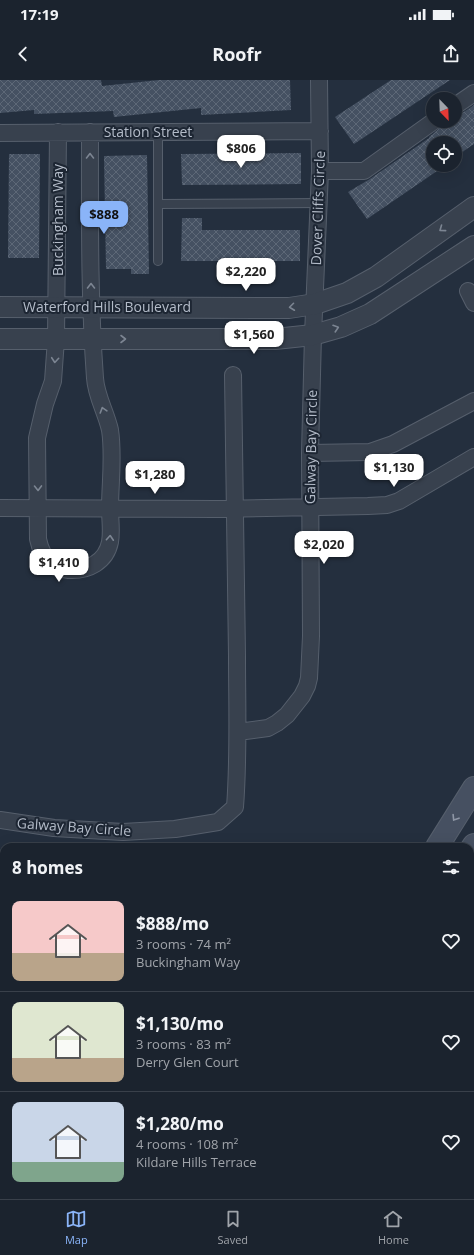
<!DOCTYPE html>
<meta charset="utf-8">
<style>
:root{--surface:#1b232e;--page:#242b36;--text:#f1f3f6;--muted:#a0a4aa;--line:#39404a;--accent:#8ab4f8}
body{margin:0;font-family:"Open Sans",sans-serif;background:var(--page);color:var(--text);height:100vh;display:flex;flex-direction:column;font-size:15px;white-space:nowrap}
*{box-sizing:border-box;margin:0}
p{font-size:13px;color:var(--muted)}
.icon{flex:none;width:22px;height:22px;fill:none;stroke:currentColor;stroke-width:2;stroke-linecap:round;stroke-linejoin:round}
.map{position:relative;flex:1;overflow:hidden}
.panel{position:absolute;left:0px;top:763px;width:474px;height:356px;display:flex;flex-direction:column;background:var(--surface);border-radius:12px 12px 0 0;box-shadow:0 4px 16px #0002,0 0 0 1px var(--line)}
.panel>*{flex:none}
.needle{width:26px;rotate:157deg}
.tools{position:absolute;left:426px;top:12px;display:grid;gap:8px}
.tools a{display:grid;place-items:center;width:36px;height:36px;border-radius:50%;background:var(--surface);box-shadow:0 4px 16px #0002,0 0 0 1px var(--line);font-size:20px}
.price{position:absolute;translate:-50% -34px;padding:0 9px;border-radius:8px;background:#fff;color:#222;font-size:13px;line-height:26px;filter:drop-shadow(0 1px 2px #0008)}
.price::after{content:'';position:absolute;left:50%;top:24px;width:12px;height:9px;margin-left:-6px;background:inherit;clip-path:polygon(0 0,100% 0,50% 100%)}
.price.on{background:var(--accent);color:#111}
ul{padding:0;list-style:none}
li{display:flex;align-items:center;gap:12px;height:100px;padding:0 12px}
li+li{border-top:1px solid var(--line)}
li span{display:grid;place-items:center;flex:none;width:112px;height:80px;border-radius:8px;color:#555}
li>.icon{margin-inline-start:auto}
span .icon{width:48px;height:48px;fill:#fffc;stroke-width:1}
li b{font-size:17px}
h2{display:flex;justify-content:space-between;align-items:center;height:48px;padding:0 12px;font-size:17px}
.status{display:flex;justify-content:space-between;align-items:center;height:28px;padding:0 20px;background:var(--surface);direction:ltr}
.status svg{height:11px;fill:currentColor}
header{display:flex;justify-content:space-between;align-items:center;height:52px;padding:0 12px;background:var(--surface);font-size:18px;font-weight:700}
.tab-bar{display:flex;justify-content:space-around;align-items:center;height:56px;border-top:1px solid var(--line);background:var(--surface);font-size:11px;color:var(--muted)}
.tab-bar a{display:grid;justify-items:center;gap:2px}
.tab-bar .on{color:var(--accent)}
.map>svg:first-child{display:block}
</style>
<div class="status"><b>17:19</b><svg viewBox="0 0 49 12"><path d="M0 12V9h3v3zM5 12V6h3v6zM10 12V3h3v9zM15 12V0h3v12zM26 1h20v11H26zM47 4h2v5h-2z"/></svg></div>
<header><svg class="icon" aria-label="back" viewBox="0 0 24 24"><path d="M15 5l-7 7 7 7"/></svg>Roofr<svg class="icon" aria-label="share" viewBox="0 0 24 24"><path d="M12 15V3M7 8l5-5 5 5M5 13v7h14v-7"/></svg></header>
<div class="map">
<svg width="474" height="1119" viewBox="0 0 474 1119">
<defs>
<pattern id="building-cross-hatch" width="8" height="8" patternUnits="userSpaceOnUse"><rect width="8" height="8" fill="#455162"/><path d="M0 0l8 8M0 8l8-8" fill="none" stroke="#5d6877"/></pattern>
</defs>
<rect width="100%" height="100%" fill="#242f3e"/>
<path fill="url(#building-cross-hatch)" d="M0,0H101L102,6L159,0H290L291,30L201,35V28L114,37L113,31L34,34V30L0,33Z
M391,0H450L354,64L335,37Z
M474,25V64L455,77V63H433V85H443L439,88L440,89L367,139L348,112L370,99L429,58V57L441,47L450,41H455V38Z
M301,73V104L182,105L181,74Z
M9,74H40L39,178H8Z
M147,75L149,194H131V189H106L104,76Z
M182,138H202V150H300V181H181Z"/>
<g fill="none" stroke-linecap="round" stroke-linejoin="round">
<defs>
<path id="service" d="M158,124L319,123
M158,181V52"/>
<path id="minor" d="M455,26L474,13
M58,52L56,259L53,301L45,324L37,358L38,459C40,469 44,478 52,485C58,489 63,489 69,490C88,491 106,482 110,462C112,451 110,440 110,429C110,403 114,376 110,350C106,332 96,316 95,298C89,216 90,134 90,52
M0,53L320,51
M320,91H364L434,41
M468,211L474,223
M310,373L370,372L393,364L474,321
M0,428L215,429L368,426L387,425L399,421L474,377
M238,652L268,648L277,643L287,635L302,616L307,606L309,598L311,556L310,373L313,255L320,91L319,0
M0,740L54,748L123,752L175,749L218,742L235,727C239,676 237,626 237,576C236,482 235,388 233,295
M470,890L474,884
M470,1051L474,1052
M279,1119L283,1115"/>
<path id="tertiary" d="M0,227L289,228L315,224L347,213L376,197L474,127
M0,259H275L313,255L341,247L370,234L474,166"/>
<path id="secondary" d="M437,767L474,708
M470,771L474,765
M177,1119L180,1115
M222,1119L225,1115"/>
</defs>
<use href="#service" stroke="#565f6c" stroke-width="10"/>
<use href="#minor" stroke="#565f6c" stroke-width="18"/>
<use href="#tertiary" stroke="#565f6c" stroke-width="22"/>
<use href="#secondary" stroke="#565f6c" stroke-width="24"/>
<use href="#service" stroke="#38414e" stroke-width="8"/>
<use href="#minor" stroke="#38414e" stroke-width="16"/>
<use href="#tertiary" stroke="#38414e" stroke-width="20"/>
<use href="#secondary" stroke="#465061" stroke-width="22"/>
</g>
<defs><path id="oneway-chevron" d="M-2-3.5L2.5 0L-2 3.5" fill="none" stroke-width="1.6" stroke-linecap="round" stroke-linejoin="round"/></defs>
<g stroke="#7c8592">
<use href="#oneway-chevron" transform="translate(90 76) rotate(-90)"/>
<use href="#oneway-chevron" transform="translate(442 149) rotate(144)"/>
<use href="#oneway-chevron" transform="translate(91 206) rotate(-90)"/>
<use href="#oneway-chevron" transform="translate(292 227) rotate(173)"/>
<use href="#oneway-chevron" transform="translate(336 248) rotate(-18)"/>
<use href="#oneway-chevron" transform="translate(123 259)"/>
<use href="#oneway-chevron" transform="translate(55 280) rotate(95)"/>
<use href="#oneway-chevron" transform="translate(103 330) rotate(-107)"/>
<use href="#oneway-chevron" transform="translate(38 408) rotate(89)"/>
<use href="#oneway-chevron" transform="translate(110 458) rotate(-86)"/>
</g>
<use stroke="#8e96a5" href="#oneway-chevron" transform="translate(455 738) rotate(122)"/>
<g text-anchor="middle" stroke-width="4" stroke-linejoin="round" paint-order="stroke">
<g font-size="14" fill="#b4bcc9" stroke="#1d2633">
<text x="148" y="57">Station Street</text>
<text transform="translate(318 128) rotate(-88)" y="5">Dover Cliffs Circle</text>
<text transform="translate(58 140) rotate(-90)" y="5">Buckingham Way</text>
<text x="107" y="232">Waterford Hills Boulevard</text>
<text transform="translate(311 367) rotate(-89)" y="5">Galway Bay Circle</text>
<text transform="translate(74 747) rotate(4)" y="5">Galway Bay Circle</text>
</g>
</g>
</svg>
<div class="tools">
<a><svg class="needle" viewBox="-14 -14 28 28"><path d="M0-13l5 13h-10z" fill="#e53935"/><path d="M0 13l5-13h-10z" fill="#a0a4aa"/></svg></a>
<a><svg class="icon" aria-label="locate" viewBox="0 0 24 24"><circle cx="12" cy="12" r="6"/><path d="M12 2v4M12 18v4M2 12h4M18 12h4"/></svg></a>
</div>
<b class="price" style="left:241px;top:89px">$806</b>
<b class="price on" style="left:104px;top:155px">$888</b>
<b class="price" style="left:246px;top:212px">$2,220</b>
<b class="price" style="left:254px;top:275px">$1,560</b>
<b class="price" style="left:394px;top:408px">$1,130</b>
<b class="price" style="left:155px;top:415px">$1,280</b>
<b class="price" style="left:324px;top:485px">$2,020</b>
<b class="price" style="left:59px;top:503px">$1,410</b>
<section class="panel">
<h2>8 homes<svg class="icon" aria-label="filters" viewBox="0 0 24 24"><path d="M4 7h16M4 17h16"/><circle cx="9" cy="7" r="2"/><circle cx="15" cy="17" r="2"/></svg></h2>
<ul>
<li><span style="background:linear-gradient(#f6c9c9 65%,#b9a48a 0)"><svg class="icon" aria-label="home" viewBox="0 0 24 24"><path d="M3 11l9-7 9 7M6 9v11h12V9"/></svg></span><div><b>$888/mo</b><p>3 rooms · 74 m²</p><p>Buckingham Way</p></div><svg class="icon" aria-label="heart" viewBox="0 0 24 24"><path d="M12 20l-8-8c-3-5 5-10 8-4 3-6 11-1 8 4z"/></svg></li>
<li><span style="background:linear-gradient(#dfe7d0 70%,#b9a48a 0)"><svg class="icon" aria-label="home" viewBox="0 0 24 24"><path d="M3 11l9-7 9 7M6 9v11h12V9"/></svg></span><div><b>$1,130/mo</b><p>3 rooms · 83 m²</p><p>Derry Glen Court</p></div><svg class="icon" aria-label="heart" viewBox="0 0 24 24"><path d="M12 20l-8-8c-3-5 5-10 8-4 3-6 11-1 8 4z"/></svg></li>
<li><span style="background:linear-gradient(#c9d6e8 75%,#7fa58c 0)"><svg class="icon" aria-label="home" viewBox="0 0 24 24"><path d="M3 11l9-7 9 7M6 9v11h12V9"/></svg></span><div><b>$1,280/mo</b><p>4 rooms · 108 m²</p><p>Kildare Hills Terrace</p></div><svg class="icon" aria-label="heart" viewBox="0 0 24 24"><path d="M12 20l-8-8c-3-5 5-10 8-4 3-6 11-1 8 4z"/></svg></li>
</ul>
</section>
</div>
<nav class="tab-bar">
<a class="on"><svg class="icon" aria-label="map" viewBox="0 0 24 24"><path d="M3 6l6-2 6 2 6-2v14l-6 2-6-2-6 2zM9 4v14M15 6v14"/></svg>Map</a>
<a><svg class="icon" aria-label="saved" viewBox="0 0 24 24"><path d="M7 4h10v16l-5-4-5 4z"/></svg>Saved</a>
<a><svg class="icon" aria-label="home" viewBox="0 0 24 24"><path d="M3 11l9-7 9 7M6 9v11h12V9"/></svg>Home</a>
</nav>
